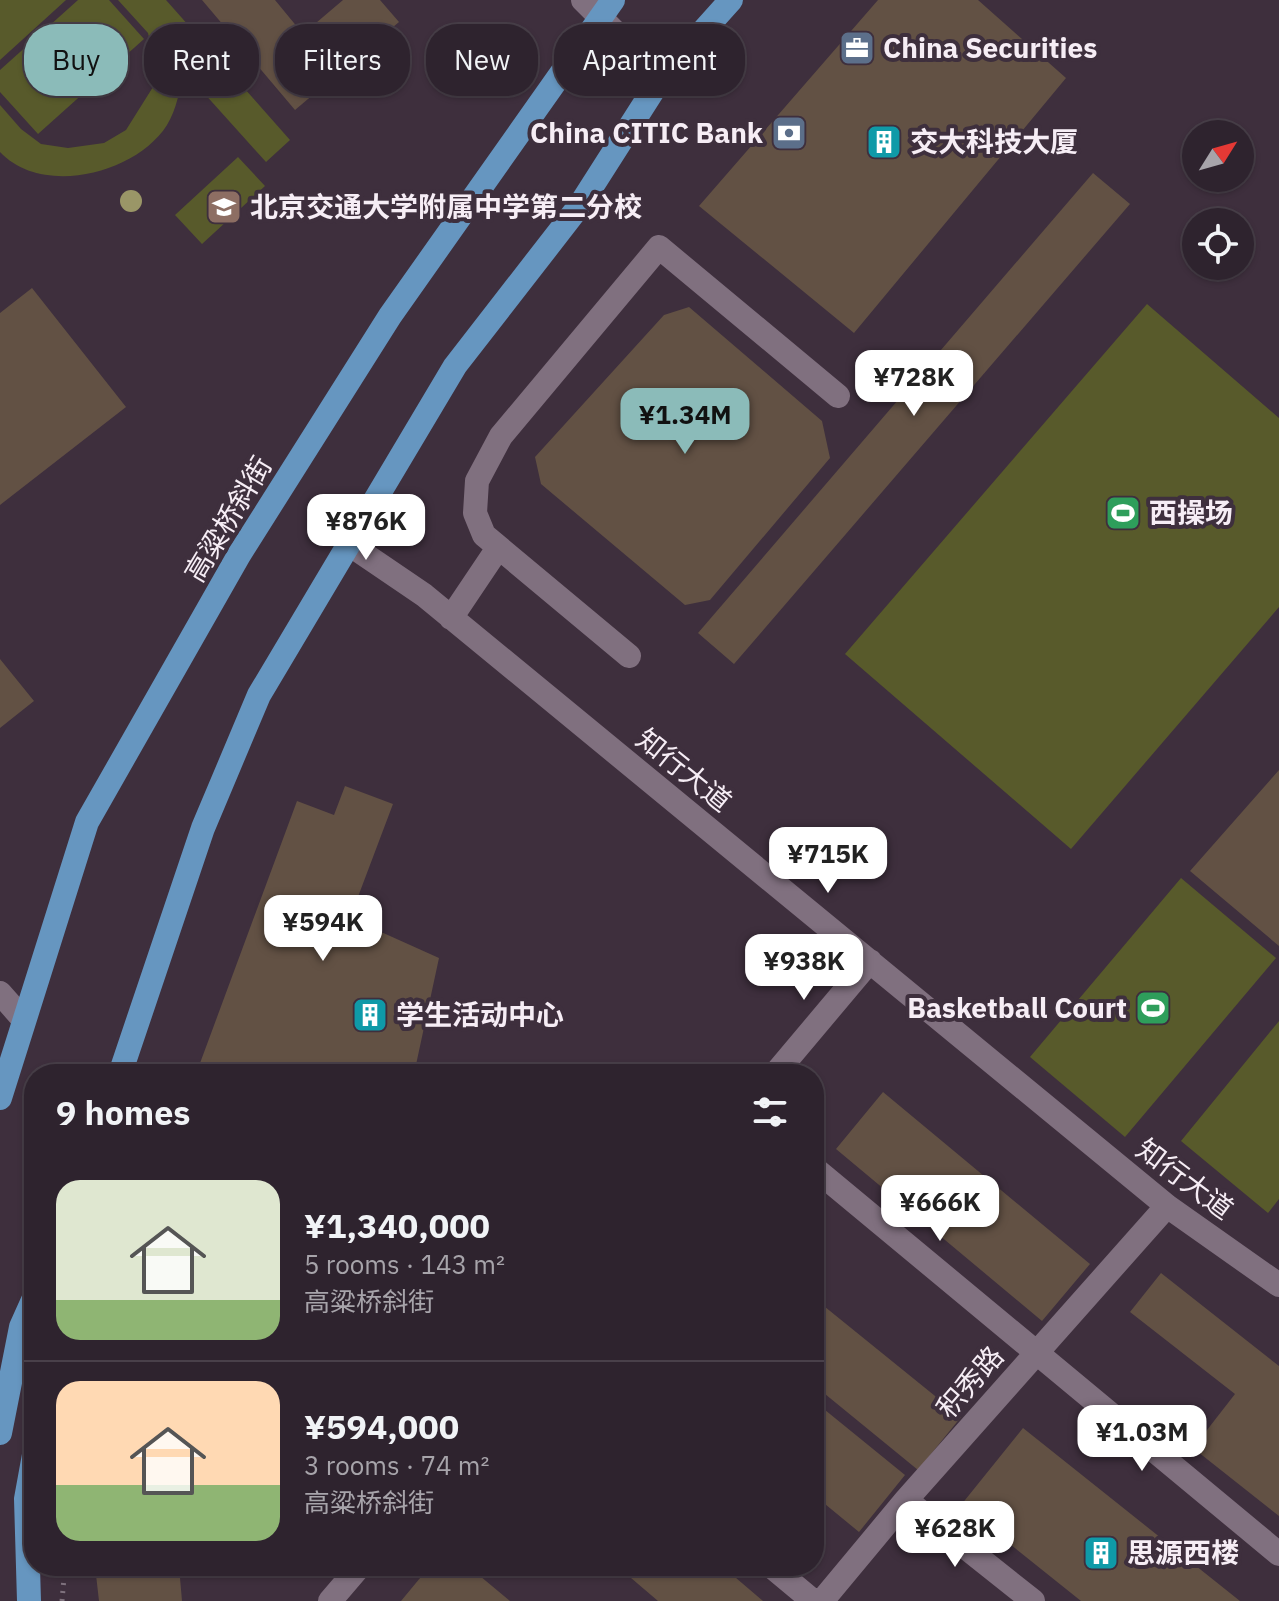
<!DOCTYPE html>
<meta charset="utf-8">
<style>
:root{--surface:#2e232e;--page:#3a2f3a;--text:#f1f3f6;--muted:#a7a4aa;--line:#49404a;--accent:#8bbbb9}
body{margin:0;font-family:"IBM Plex Sans","Noto Sans SC",sans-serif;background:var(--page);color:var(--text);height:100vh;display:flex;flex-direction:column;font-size:30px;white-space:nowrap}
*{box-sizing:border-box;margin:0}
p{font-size:26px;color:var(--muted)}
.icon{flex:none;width:44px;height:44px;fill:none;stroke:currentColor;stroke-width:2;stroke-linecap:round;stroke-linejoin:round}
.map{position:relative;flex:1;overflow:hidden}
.drawer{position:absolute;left:24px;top:1064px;width:800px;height:512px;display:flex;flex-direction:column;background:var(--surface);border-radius:32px;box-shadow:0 2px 6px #0004,0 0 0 2px var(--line)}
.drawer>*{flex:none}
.hud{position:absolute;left:24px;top:24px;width:800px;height:72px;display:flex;gap:16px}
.needle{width:52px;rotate:53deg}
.fabs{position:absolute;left:1182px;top:120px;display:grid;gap:16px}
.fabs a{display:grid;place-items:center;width:72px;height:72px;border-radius:50%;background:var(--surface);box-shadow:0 2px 6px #0004,0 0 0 2px var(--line);font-size:40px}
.price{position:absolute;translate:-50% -68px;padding:0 18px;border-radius:16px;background:#fff;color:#222;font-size:26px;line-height:52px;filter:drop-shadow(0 2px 4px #0008)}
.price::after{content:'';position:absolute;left:50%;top:48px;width:24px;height:18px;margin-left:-12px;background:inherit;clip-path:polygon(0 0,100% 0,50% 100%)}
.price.selected{background:var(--accent);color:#111}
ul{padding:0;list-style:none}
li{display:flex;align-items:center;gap:24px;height:200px;padding:0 32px}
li+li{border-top:2px solid var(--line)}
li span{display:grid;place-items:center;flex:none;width:224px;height:160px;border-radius:24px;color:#555}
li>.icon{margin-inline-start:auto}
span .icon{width:96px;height:96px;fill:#fffc;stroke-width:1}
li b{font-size:34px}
h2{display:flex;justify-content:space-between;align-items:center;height:96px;padding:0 32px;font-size:34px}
.tag{padding:0 28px;border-radius:32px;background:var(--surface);box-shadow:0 2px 6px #0004,0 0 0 2px var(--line);font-size:28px;line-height:72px}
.tag.selected{background:var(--accent);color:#111}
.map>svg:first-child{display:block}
</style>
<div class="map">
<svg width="1279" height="1601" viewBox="0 0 1279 1601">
<rect width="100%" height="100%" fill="#3e2f3d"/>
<path fill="#585a2b" d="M0,0H66L0,60Z
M78,0H109L144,39L38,134L0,92V70Z
M118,0H166L290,140L266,162L185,72C179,90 177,109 167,125C136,174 42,197 0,152V105L21,129L41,144L68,148L104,143L126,130L153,87V54L148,33Z
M238,157L265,186L202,244L175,215Z
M1147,304L1279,418V607L1071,849L845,654Z
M1181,878L1276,958L1125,1137L1030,1057Z
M1279,1021V1199L1268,1213L1181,1141Z"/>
<path fill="#625144" d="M202,0H275L303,34L343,0H380L399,22L295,110Z
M878,0H978L1066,78L854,333L699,206Z
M1093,173L1130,204L734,664L698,633Z
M32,288L126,407L0,505V313Z
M689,307L822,421L830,458L710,600L685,605L541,484L535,457L664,315Z
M0,659L34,701L0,728Z
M1279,770V946L1190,871Z
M345,786L393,804L350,918L439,958L414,1074H196L297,801L334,815Z
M883,1092L1090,1264L1042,1321L836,1149Z
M1161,1273L1279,1366V1516L1193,1448L1235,1394L1130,1312Z
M814,1298L961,1417L918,1470L814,1385Z
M814,1401L905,1475L859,1532L814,1495Z
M1023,1428L1240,1601H1081L961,1505Z
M95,1566H179L182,1601H99Z
M430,1566H468L510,1601H401Z
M617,1566H722L763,1601H658Z"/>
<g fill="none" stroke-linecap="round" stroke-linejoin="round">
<path stroke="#7f727e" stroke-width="5" stroke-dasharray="2 6" stroke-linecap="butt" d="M62,1601L65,1566"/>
<path stroke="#80707f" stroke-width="24" d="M583,0L661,78
M349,544L424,595L1167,1206L1279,1285
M451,618L498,548
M629,656L484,535L475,513L477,481L501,436L659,247L838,396
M0,993L23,1019
M775,1074L870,961
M814,1168L1279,1554
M906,1500L1033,1601
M771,1566L813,1601
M330,1601L360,1566
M822,1601L906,1500L1167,1206"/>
<path stroke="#6696c0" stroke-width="24" d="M120,1074L203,828L259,695L455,366L580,205L661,78L731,0
M0,1098L87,822L239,555L390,316L613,0
M0,1433L21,1327L34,1298
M29,1601L26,1499L34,1455"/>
</g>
<circle fill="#9a9667" cx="131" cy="201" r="11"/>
<defs>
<symbol id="office-square" viewBox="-11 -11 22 22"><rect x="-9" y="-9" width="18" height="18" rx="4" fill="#5c6f8a" stroke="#3e2f3d"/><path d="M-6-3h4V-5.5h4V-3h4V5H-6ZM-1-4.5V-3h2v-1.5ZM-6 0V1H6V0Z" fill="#fff"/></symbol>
<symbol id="bank-square" viewBox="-11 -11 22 22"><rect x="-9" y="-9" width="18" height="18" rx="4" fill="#5c6f8a" stroke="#3e2f3d"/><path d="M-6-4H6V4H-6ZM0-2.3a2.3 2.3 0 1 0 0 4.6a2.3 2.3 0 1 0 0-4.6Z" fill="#fff"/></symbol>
<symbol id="building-square" viewBox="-11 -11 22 22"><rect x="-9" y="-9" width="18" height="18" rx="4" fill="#0f9aa8" stroke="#3e2f3d"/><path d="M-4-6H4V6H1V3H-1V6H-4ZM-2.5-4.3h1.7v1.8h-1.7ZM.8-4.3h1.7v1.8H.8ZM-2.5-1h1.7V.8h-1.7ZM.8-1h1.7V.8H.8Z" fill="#fff"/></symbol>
<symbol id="school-square" viewBox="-11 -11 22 22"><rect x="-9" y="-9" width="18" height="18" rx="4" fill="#8d6e63" stroke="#3e2f3d"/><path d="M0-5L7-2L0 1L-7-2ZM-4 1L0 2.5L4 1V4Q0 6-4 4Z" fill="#fff"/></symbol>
<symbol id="stadium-square" viewBox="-11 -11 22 22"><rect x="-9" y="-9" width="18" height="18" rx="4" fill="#2e9e5b" stroke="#3e2f3d"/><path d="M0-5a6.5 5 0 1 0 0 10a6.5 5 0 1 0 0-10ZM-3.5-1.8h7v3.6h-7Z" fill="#fff"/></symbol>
</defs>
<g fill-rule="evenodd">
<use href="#office-square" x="837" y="28" width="40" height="40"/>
<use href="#bank-square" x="769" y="113" width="40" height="40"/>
<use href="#building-square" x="864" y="122" width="40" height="40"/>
<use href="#school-square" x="204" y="187" width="40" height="40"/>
<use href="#stadium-square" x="1103" y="493" width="40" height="40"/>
<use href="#stadium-square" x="1133" y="988" width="40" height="40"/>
<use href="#building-square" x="350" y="995" width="40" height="40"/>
<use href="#building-square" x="1081" y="1533" width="40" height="40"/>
</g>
<g text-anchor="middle" stroke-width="8" stroke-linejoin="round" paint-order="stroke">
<g font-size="28" font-weight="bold" fill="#f6edf5" stroke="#3e2f3d" text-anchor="start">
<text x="883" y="58">China Securities</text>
<text x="763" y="143" text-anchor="end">China CITIC Bank</text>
<text x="910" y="152">交大科技大厦</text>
<text x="250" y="217">北京交通大学附属中学第二分校</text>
<text x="1149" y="523">西操场</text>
<text x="1127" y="1018" text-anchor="end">Basketball Court</text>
<text x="396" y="1025">学生活动中心</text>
<text x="1127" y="1563">思源西楼</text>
</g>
<g font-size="28" fill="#f6edf5" stroke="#3e2f3d">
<text transform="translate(228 519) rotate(-59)" y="10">高粱桥斜街</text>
<text transform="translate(684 770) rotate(39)" y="10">知行大道</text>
<text transform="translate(1185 1179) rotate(37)" y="10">知行大道</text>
<text transform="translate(970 1382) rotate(-49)" y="10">积秀路</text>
</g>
</g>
</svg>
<div class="fabs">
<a><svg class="needle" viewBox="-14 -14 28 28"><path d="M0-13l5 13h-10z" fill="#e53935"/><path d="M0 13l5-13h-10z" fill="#a7a4aa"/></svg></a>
<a><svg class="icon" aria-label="locate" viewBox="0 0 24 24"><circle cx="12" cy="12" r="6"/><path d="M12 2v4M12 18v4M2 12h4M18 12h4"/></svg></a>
</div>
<b class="price" style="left:914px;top:418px">¥728K</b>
<b class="price selected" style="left:685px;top:456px">¥1.34M</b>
<b class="price" style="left:366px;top:562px">¥876K</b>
<b class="price" style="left:828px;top:895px">¥715K</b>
<b class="price" style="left:323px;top:963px">¥594K</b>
<b class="price" style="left:804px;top:1002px">¥938K</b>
<b class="price" style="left:940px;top:1243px">¥666K</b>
<b class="price" style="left:1142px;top:1473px">¥1.03M</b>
<b class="price" style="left:955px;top:1569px">¥628K</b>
<div class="hud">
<a class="tag selected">Buy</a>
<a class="tag">Rent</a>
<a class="tag">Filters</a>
<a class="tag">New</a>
<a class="tag">Apartment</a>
</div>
<section class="drawer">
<h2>9 homes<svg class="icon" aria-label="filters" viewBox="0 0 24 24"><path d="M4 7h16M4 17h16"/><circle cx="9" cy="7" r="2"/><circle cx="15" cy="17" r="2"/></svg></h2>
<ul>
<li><span style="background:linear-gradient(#dfe7d0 75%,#8fb573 0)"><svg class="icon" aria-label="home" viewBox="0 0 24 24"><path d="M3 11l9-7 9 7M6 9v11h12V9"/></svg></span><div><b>¥1,340,000</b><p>5 rooms · 143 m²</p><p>高粱桥斜街</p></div></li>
<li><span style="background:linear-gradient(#ffd9b3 65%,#8fb573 0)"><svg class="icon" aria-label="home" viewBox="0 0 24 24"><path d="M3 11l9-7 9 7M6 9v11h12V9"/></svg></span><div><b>¥594,000</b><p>3 rooms · 74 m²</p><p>高粱桥斜街</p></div></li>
</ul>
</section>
</div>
